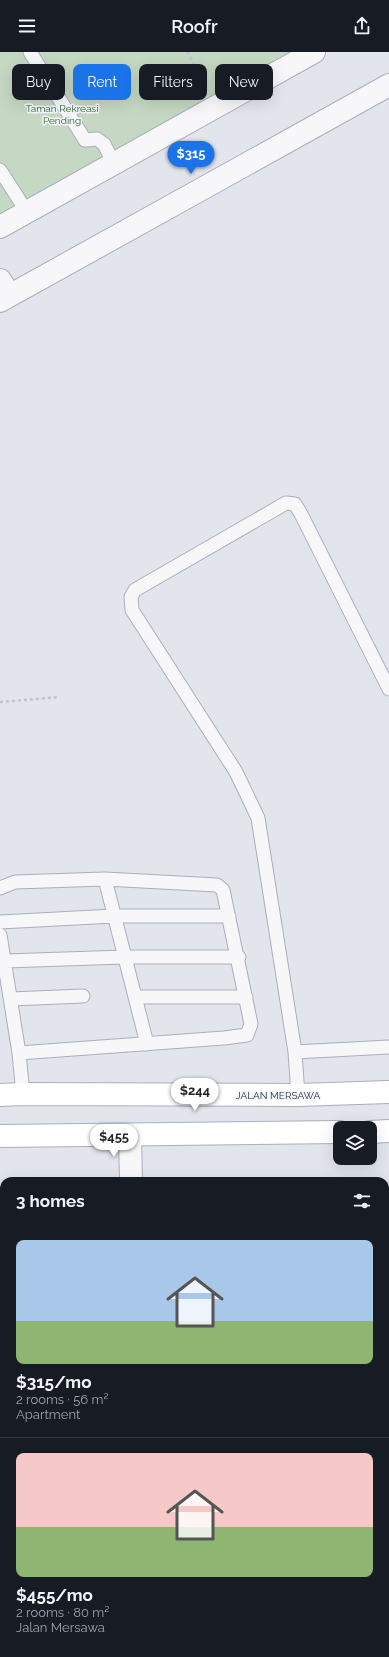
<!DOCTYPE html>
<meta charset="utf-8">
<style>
:root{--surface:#171b24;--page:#242831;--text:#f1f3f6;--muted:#9ea1a6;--line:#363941;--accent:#1a73e8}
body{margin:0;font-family:Raleway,sans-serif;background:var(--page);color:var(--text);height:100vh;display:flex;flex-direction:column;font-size:15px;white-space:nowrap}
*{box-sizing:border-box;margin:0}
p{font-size:13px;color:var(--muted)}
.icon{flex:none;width:22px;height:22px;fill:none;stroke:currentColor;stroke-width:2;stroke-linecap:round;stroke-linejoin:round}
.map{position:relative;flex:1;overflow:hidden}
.details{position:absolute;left:0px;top:1125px;width:389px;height:480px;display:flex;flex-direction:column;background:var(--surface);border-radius:12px 12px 0 0;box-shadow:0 4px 16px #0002}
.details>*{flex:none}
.hud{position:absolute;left:12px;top:12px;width:365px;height:36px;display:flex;gap:8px}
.tools{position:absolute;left:333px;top:1069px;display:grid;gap:8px}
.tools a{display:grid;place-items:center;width:44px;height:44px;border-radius:8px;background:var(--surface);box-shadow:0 4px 16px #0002;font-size:20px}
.price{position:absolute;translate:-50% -34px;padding:0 9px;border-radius:14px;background:#fff;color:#222;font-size:13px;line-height:26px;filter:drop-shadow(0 1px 2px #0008)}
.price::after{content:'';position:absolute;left:50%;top:24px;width:12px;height:9px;margin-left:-6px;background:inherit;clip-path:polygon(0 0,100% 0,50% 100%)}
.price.active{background:var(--accent);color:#fff}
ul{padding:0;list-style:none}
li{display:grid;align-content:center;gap:8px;height:212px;padding:0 16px}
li+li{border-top:1px solid var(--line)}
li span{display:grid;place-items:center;height:124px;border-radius:8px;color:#555}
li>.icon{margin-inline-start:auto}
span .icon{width:72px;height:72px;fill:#fffc;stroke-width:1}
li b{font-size:17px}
h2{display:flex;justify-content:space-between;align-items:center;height:48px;padding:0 16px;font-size:17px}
.pill{padding:0 14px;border-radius:8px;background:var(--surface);box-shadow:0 4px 16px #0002;font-size:14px;line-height:36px}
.pill.active{background:var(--accent);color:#fff}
header{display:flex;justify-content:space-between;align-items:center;height:52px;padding:0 16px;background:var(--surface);font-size:18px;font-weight:600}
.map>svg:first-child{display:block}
</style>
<header><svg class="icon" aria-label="menu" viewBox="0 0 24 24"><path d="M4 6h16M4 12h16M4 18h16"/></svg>Roofr<svg class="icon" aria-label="share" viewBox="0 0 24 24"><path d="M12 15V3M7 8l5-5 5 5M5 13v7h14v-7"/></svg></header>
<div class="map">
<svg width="389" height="1605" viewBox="0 0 389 1605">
<rect width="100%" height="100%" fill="#e3e5ed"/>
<path fill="#c5d8c3" d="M0,0H308L0,165Z"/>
<path fill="#c0c3d0" d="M0,1160H4V1223H0Z
M0,1269H4V1507L0,1508Z
M0,1552H4V1601H47V1605H0Z"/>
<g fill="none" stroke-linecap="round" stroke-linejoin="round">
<defs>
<path id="lane" d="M30,0L85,88L97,87L104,92L114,112
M0,118L27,160
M105,827L147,992
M0,836L15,830L105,827L217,833L223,838L251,972L247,983L224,986L19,1001
M0,870L114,864H229
M0,883L19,1001L23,1042
M5,909L125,905H239
M135,945H246
M11,947L83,944
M295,1000L389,995
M298,1043L295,1000L258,766L236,720L132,558L131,545L135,538L286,451L295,452L301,462L389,637
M0,1252H4
M185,1601V1605"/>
<path id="street" d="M0,175L314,0
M0,228L10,243
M0,249L389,33
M130,1084L131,1129
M0,1149H4
M0,1540H4
M131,1601V1605
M82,1605V1601"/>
<path id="secondary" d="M0,1043L23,1042L298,1043L389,1040
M370,1080L389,1079
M0,1084L340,1080"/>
</defs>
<use href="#lane" stroke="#abaebb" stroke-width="15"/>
<use href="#street" stroke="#abaebb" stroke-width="24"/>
<use href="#secondary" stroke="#abaebb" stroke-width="24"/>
<path stroke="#c1c3cb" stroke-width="2.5" stroke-dasharray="3 3" stroke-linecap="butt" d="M187,0L207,34
M0,650L59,645"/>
<use href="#lane" stroke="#f7f7fa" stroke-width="13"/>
<use href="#street" stroke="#f7f7fa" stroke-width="22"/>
<use href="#secondary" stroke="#fff" stroke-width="22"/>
</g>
<g text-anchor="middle" stroke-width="3" stroke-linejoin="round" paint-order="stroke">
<g font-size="10" fill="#346534" stroke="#f3f5f9">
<text x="62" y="60">Taman Rekreasi<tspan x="62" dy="12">Pending</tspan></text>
</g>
<g font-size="10" fill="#292e47" stroke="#f3f5f9">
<text x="278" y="1047">JALAN MERSAWA</text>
</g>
</g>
</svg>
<div class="tools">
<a><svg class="icon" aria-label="layers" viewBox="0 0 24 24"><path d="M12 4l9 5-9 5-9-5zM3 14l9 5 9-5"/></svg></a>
</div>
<b class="price active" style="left:191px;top:123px">$315</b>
<b class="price" style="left:195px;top:1060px">$244</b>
<b class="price" style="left:114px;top:1106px">$455</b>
<div class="hud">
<a class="pill">Buy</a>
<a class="pill active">Rent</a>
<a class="pill">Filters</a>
<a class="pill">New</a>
</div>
<section class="details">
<h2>3 homes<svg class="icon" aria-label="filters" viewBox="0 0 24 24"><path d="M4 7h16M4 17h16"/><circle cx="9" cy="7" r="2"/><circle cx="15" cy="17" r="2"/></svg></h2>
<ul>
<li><span style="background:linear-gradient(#a9c7e8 65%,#8fb573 0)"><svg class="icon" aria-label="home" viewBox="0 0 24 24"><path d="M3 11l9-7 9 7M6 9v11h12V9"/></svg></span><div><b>$315/mo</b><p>2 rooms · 56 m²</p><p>Apartment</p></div></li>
<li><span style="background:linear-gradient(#f6c9c9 60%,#8fb573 0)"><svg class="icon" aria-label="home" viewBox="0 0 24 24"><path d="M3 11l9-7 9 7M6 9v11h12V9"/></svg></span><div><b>$455/mo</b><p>2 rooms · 80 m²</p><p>Jalan Mersawa</p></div></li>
</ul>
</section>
</div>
